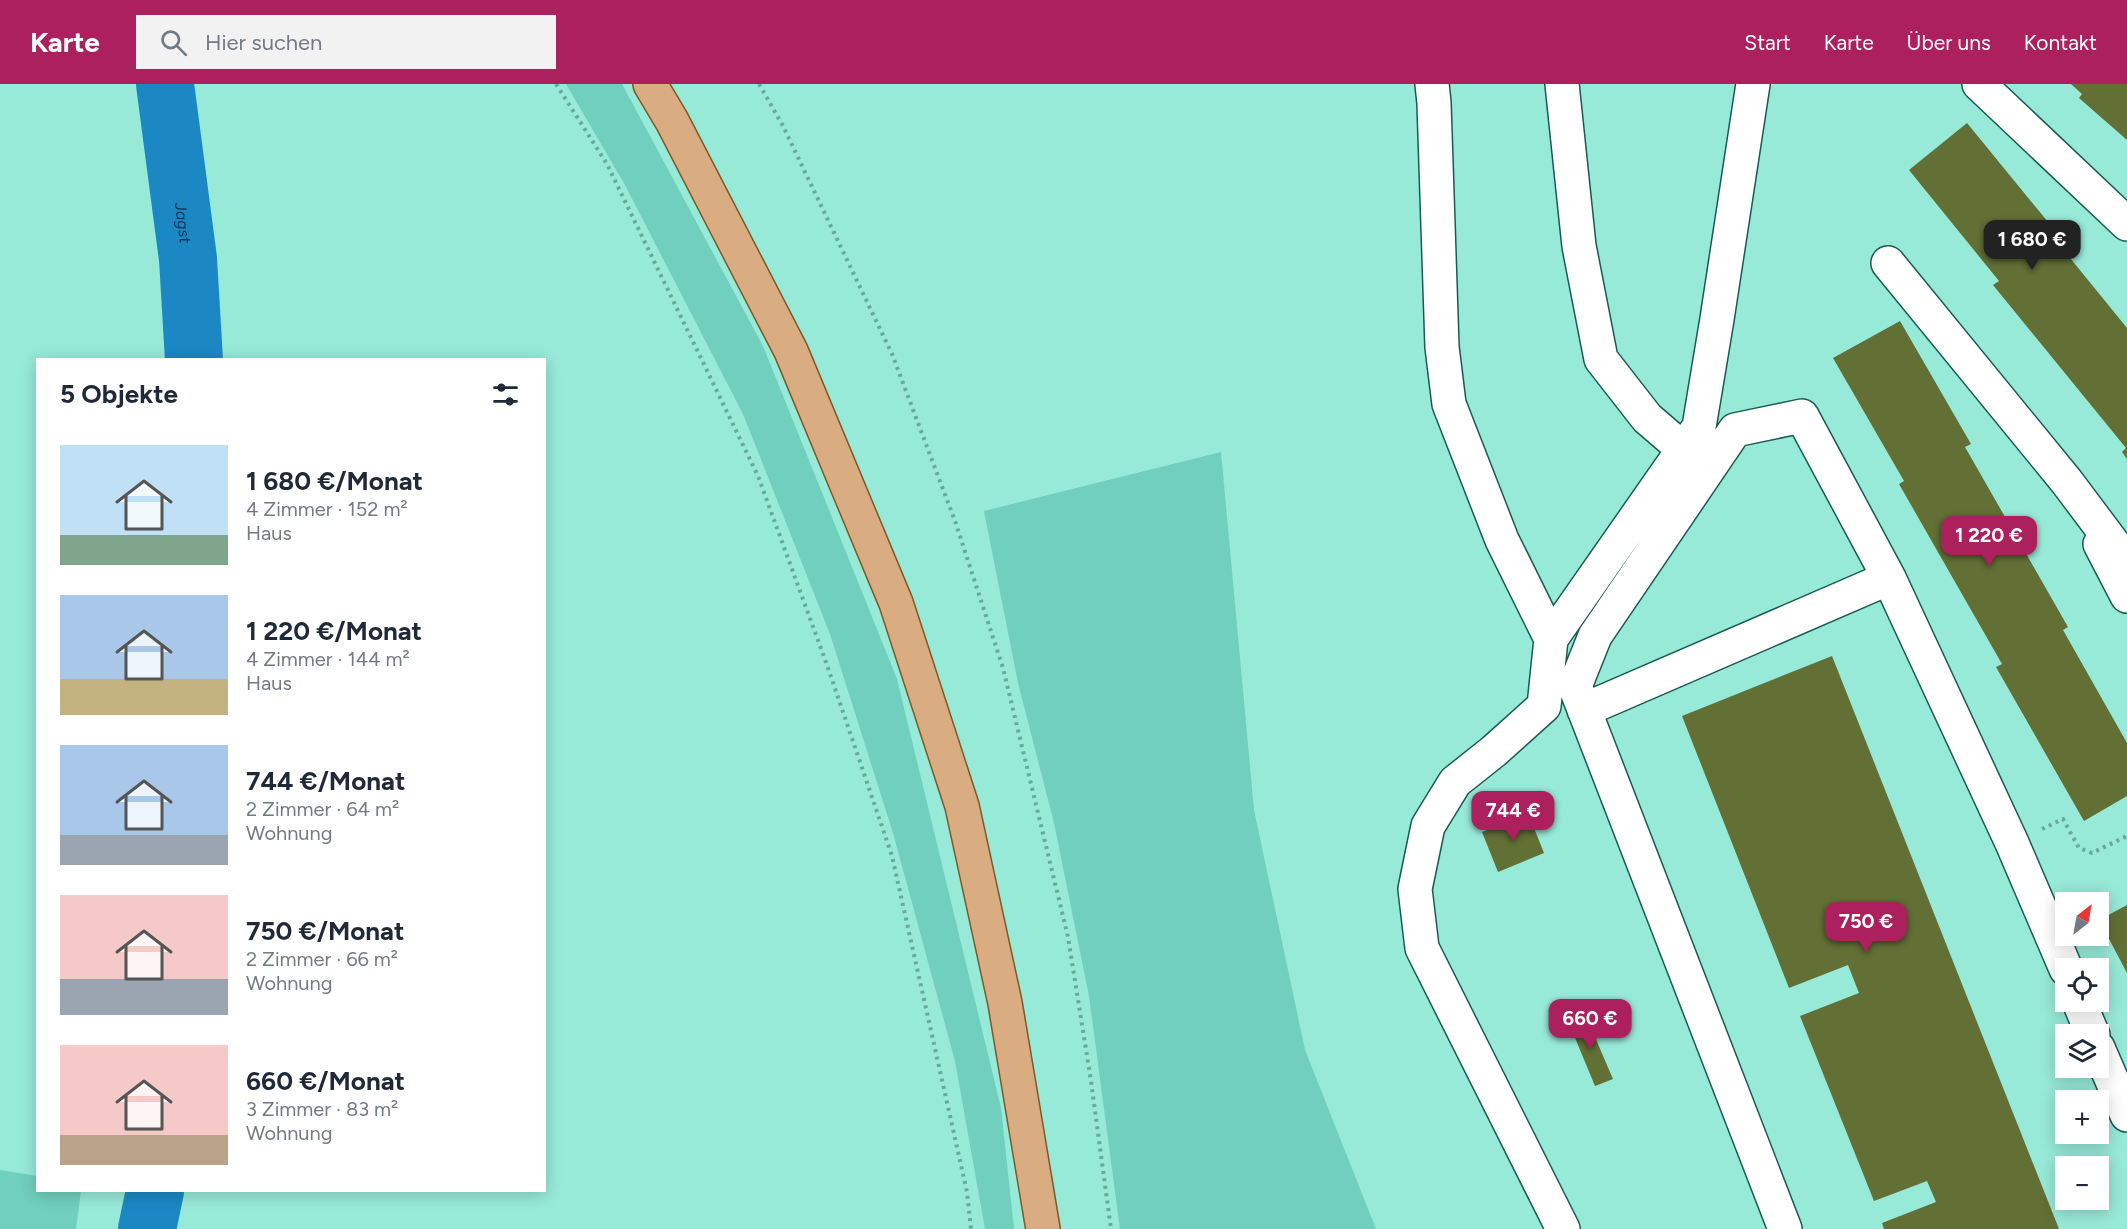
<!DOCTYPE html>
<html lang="de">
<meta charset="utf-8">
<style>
:root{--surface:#fff;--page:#f2f2f3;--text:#1f2937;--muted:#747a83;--accent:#ad205e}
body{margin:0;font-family:Figtree,sans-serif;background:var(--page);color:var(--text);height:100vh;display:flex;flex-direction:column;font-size:22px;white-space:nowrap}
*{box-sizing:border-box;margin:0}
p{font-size:20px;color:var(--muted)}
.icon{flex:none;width:33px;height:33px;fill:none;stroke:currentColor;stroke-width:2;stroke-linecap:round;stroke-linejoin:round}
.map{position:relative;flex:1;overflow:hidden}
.details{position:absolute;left:36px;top:274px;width:510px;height:834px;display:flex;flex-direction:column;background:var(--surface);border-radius:0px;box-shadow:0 3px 15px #0003}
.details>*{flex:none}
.needle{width:39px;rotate:31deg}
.buttons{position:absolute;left:2055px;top:808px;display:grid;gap:12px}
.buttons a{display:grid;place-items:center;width:54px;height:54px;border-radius:0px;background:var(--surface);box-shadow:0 3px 15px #0003;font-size:30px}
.price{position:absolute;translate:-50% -51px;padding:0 14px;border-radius:12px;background:var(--accent);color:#fff;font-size:20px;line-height:39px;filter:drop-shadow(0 2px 3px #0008)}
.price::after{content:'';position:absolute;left:50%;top:36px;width:18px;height:14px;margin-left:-9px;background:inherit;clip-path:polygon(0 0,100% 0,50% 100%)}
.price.active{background:#222;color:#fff}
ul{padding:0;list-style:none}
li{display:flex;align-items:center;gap:18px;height:150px;padding:0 24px}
li span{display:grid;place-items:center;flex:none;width:168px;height:120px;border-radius:0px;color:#555}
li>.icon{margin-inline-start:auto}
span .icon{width:72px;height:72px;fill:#fffc;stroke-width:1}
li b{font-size:26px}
h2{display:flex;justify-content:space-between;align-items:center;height:72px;padding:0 24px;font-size:26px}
header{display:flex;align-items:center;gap:36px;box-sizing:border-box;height:84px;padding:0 30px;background:var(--accent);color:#fff}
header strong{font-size:28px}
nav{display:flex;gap:33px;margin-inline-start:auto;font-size:21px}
.search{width:420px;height:54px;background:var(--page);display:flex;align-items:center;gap:15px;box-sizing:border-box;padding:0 21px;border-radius:0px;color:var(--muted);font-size:22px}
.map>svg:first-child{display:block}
</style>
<header>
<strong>Karte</strong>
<div class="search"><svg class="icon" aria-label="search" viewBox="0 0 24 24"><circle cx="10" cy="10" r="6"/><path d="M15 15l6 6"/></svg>Hier suchen</div>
<nav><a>Start</a><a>Karte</a><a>Über uns</a><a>Kontakt</a></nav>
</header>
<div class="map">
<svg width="2127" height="1145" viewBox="0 0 2127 1145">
<rect width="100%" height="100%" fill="#97e9d8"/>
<path fill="#70cfbd" d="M566,0H622L763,262L897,595L1001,1024L1014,1145H985L955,977L893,749L830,550L743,330L625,101Z
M1221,368L1254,726L1305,966L1376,1145H1120L1089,912L1054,739L1018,599L984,427Z
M0,1086L37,1092L38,1107H81L76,1145H0Z"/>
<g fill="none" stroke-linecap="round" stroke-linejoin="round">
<g stroke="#1b88c4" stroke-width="58">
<path id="s1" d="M165,0L188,175L194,276"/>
<path d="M147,1145L155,1107"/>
</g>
</g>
<path fill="#626f35" d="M2071,0H2127V56L2079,14L2082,10Z
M1967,39L2057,149L2053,153L2127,244V375L2122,368L2126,364L1993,201L1999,197L1909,86Z
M1900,237L1971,360L1965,363L2068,543L2063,546L2127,659V712L2084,737L1996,583L2002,580L1899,400L1904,397L1833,274Z
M1832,572L2059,1145H1884L1882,1139L1936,1118L1927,1097L1874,1117L1800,932L1859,909L1848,881L1789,904L1682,632Z
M1528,729L1544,769L1498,788L1482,748Z
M2127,821V889L2099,836Z
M1585,930L1613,995L1595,1002L1568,937Z"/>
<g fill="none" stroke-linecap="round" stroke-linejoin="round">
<defs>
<path id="minor" d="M1432,0L1434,19L1442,263L1449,320L1502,456L1551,555L1544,622L1494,667L1455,698L1428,742L1415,805L1422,864L1563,1145
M1562,0L1579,162L1601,275L1647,334L1683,365
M1979,0L2127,140
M1888,179L2067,398L2127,478
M2100,460L2127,512
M1551,555L1699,343L1717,235L1753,0
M1584,626L1889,494
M2079,918L2093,951
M2098,964L2127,1031
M1785,1145L1575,602L1595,552L1735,346L1802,332L1889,494L2012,759L2066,885"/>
<path id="major" d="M650,0L672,37L791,267L896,519L962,722L1005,919L1043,1145"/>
</defs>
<use href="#minor" stroke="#1a5b51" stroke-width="36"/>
<use href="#major" stroke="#7d5929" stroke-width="36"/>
<path stroke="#67aa9d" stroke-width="4" stroke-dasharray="3 4.5" stroke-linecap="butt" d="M556,0L607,80L758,392L827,581L892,772L967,1108L971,1145
M759,0L783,42L892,270L955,437L1003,584L1068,853L1091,997L1111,1145
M2042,745L2063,735L2079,764L2092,769L2127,752"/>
<use href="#minor" stroke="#fff" stroke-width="33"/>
<use href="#major" stroke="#d9ac82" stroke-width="33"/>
</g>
<g text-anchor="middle" stroke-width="6" stroke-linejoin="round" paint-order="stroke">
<g font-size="16" font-style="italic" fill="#08334c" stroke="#a4f6e5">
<text dy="6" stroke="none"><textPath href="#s1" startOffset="140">Jagst</textPath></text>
</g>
</g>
</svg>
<div class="buttons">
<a><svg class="needle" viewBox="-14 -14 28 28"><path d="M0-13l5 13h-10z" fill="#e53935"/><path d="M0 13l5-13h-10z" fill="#747a83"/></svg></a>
<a><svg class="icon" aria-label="locate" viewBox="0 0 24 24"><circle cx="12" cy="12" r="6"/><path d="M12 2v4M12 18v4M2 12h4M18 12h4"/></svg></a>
<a><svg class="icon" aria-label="layers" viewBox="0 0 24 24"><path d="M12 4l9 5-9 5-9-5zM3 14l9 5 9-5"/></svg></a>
<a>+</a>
<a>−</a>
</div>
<b class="price active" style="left:2032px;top:187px">1 680 €</b>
<b class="price" style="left:1989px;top:483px">1 220 €</b>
<b class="price" style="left:1513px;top:758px">744 €</b>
<b class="price" style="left:1866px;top:869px">750 €</b>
<b class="price" style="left:1590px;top:966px">660 €</b>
<section class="details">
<h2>5 Objekte<svg class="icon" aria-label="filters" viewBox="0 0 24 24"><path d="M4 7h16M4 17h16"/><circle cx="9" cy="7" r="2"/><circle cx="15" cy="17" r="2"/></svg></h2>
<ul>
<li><span style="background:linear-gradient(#bfe0f5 75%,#7fa58c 0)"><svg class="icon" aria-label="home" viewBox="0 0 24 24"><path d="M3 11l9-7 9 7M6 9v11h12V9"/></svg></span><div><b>1 680 €/Monat</b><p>4 Zimmer · 152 m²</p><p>Haus</p></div></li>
<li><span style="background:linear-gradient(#a9c7e8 70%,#c2b280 0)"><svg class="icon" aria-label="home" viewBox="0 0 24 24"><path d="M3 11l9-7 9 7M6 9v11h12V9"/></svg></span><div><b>1 220 €/Monat</b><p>4 Zimmer · 144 m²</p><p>Haus</p></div></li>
<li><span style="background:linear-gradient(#a9c7e8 75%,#9aa5b1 0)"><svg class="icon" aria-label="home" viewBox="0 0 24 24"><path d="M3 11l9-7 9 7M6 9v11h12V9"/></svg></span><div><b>744 €/Monat</b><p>2 Zimmer · 64 m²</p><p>Wohnung</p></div></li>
<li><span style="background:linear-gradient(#f6c9c9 70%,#9aa5b1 0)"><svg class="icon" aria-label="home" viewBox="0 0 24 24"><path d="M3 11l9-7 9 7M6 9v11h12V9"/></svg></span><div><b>750 €/Monat</b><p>2 Zimmer · 66 m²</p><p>Wohnung</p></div></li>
<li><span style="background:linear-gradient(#f6c9c9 75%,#b9a48a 0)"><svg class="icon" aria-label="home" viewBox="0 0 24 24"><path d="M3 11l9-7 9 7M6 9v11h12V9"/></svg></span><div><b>660 €/Monat</b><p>3 Zimmer · 83 m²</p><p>Wohnung</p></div></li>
</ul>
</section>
</div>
